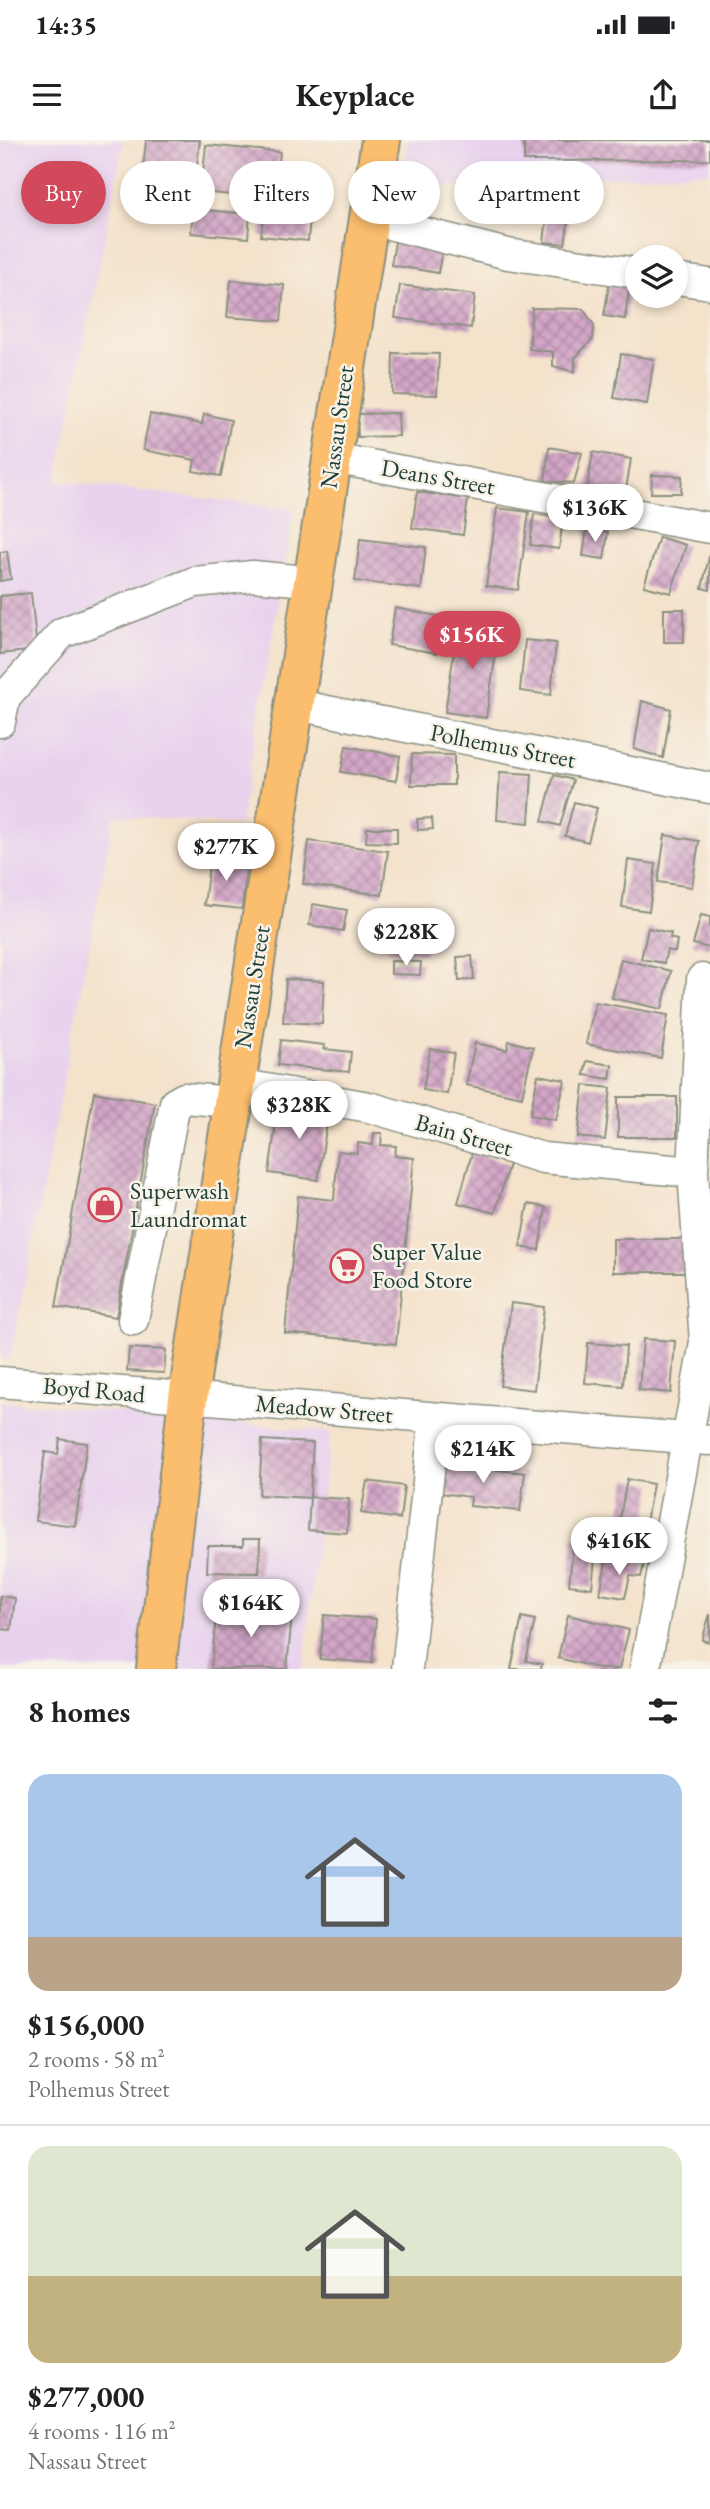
<!DOCTYPE html>
<meta charset="utf-8">
<style>
:root{--surface:#fff;--page:#f6f6f6;--text:#202124;--muted:#757577;--line:#e0e0e0;--accent:#d1495b}
body{margin:0;font-family:"EB Garamond",serif;background:var(--page);color:var(--text);height:100vh;display:flex;flex-direction:column;font-size:26px;white-space:nowrap}
*{box-sizing:border-box;margin:0}
p{font-size:23px;color:var(--muted)}
.icon{flex:none;width:38px;height:38px;fill:none;stroke:currentColor;stroke-width:2;stroke-linecap:round;stroke-linejoin:round}
.map{position:relative;height:1529px;overflow:hidden}
.details{display:flex;flex-direction:column;background:var(--surface);flex:1}
.details>*{flex:none}
.hud{position:absolute;left:21px;top:21px;width:668px;height:63px;display:flex;gap:14px}
.buttons{position:absolute;left:625px;top:105px;display:grid;gap:14px}
.buttons a{display:grid;place-items:center;width:63px;height:63px;border-radius:50%;background:var(--surface);box-shadow:0 4px 10px #0003;font-size:35px}
.price{position:absolute;translate:-50% -60px;padding:0 16px;border-radius:24px;background:#fff;color:#222;font-size:23px;line-height:46px;filter:drop-shadow(0 2px 4px #0008)}
.price::after{content:'';position:absolute;left:50%;top:42px;width:21px;height:16px;margin-left:-10px;background:inherit;clip-path:polygon(0 0,100% 0,50% 100%)}
.price.current{background:var(--accent);color:#fff}
ul{padding:0;list-style:none}
li{display:grid;align-content:center;gap:14px;height:371px;padding:0 28px}
li+li{border-top:2px solid var(--line)}
li span{display:grid;place-items:center;height:217px;border-radius:21px;color:#555}
li>.icon{margin-inline-start:auto}
span .icon{width:126px;height:126px;fill:#fffc;stroke-width:1}
li b{font-size:30px}
h2{display:flex;justify-content:space-between;align-items:center;height:84px;padding:0 28px;font-size:30px}
.pill{padding:0 24px;border-radius:32px;background:var(--surface);box-shadow:0 4px 10px #0003;font-size:24px;line-height:63px}
.pill.current{background:var(--accent);color:#fff}
.status{display:flex;justify-content:space-between;align-items:center;height:49px;padding:0 35px;background:var(--surface);direction:ltr}
.status svg{height:19px;fill:currentColor}
header{display:flex;justify-content:space-between;align-items:center;height:91px;padding:0 28px;background:var(--surface);font-size:32px;font-weight:700}
.map>svg:first-child{display:block}
</style>
<div class="status"><b>14:35</b><svg viewBox="0 0 49 12"><path d="M0 12V9h3v3zM5 12V6h3v6zM10 12V3h3v9zM15 12V0h3v12zM26 1h20v11H26zM47 4h2v5h-2z"/></svg></div>
<header><svg class="icon" aria-label="menu" viewBox="0 0 24 24"><path d="M4 6h16M4 12h16M4 18h16"/></svg>Keyplace<svg class="icon" aria-label="share" viewBox="0 0 24 24"><path d="M12 15V3M7 8l5-5 5 5M5 13v7h14v-7"/></svg></header>
<div class="map">
<svg width="710" height="1529" viewBox="0 0 710 1529">
<defs>
<pattern id="building-cross-hatch" width="8" height="8" patternUnits="userSpaceOnUse" patternTransform="scale(1.75)"><rect width="8" height="8" fill="#d3a5c8"/><path d="M0 0l8 8M0 8l8-8" fill="none" stroke="#ab88a3"/></pattern>
</defs>
<rect width="100%" height="100%" fill="#f7f3e8"/>
<filter id="ink" filterUnits="userSpaceOnUse"><feTurbulence type="fractalNoise" baseFrequency=".0143" numOctaves="2"/><feDisplacementMap in="SourceGraphic" scale="14" xChannelSelector="R" yChannelSelector="G"/><feConvolveMatrix kernelMatrix="1 2 1 2 8 2 1 2 1" color-interpolation-filters="sRGB"/></filter>
<filter id="wash" filterUnits="userSpaceOnUse"><feTurbulence type="fractalNoise" baseFrequency=".00686" numOctaves="4" result="noise"/><feDisplacementMap in="SourceGraphic" scale="28" xChannelSelector="R" yChannelSelector="G"/><feGaussianBlur stdDeviation="1.57" result="paint"/><feColorMatrix in="noise" values="0 0 0 0 0 0 0 0 0 0 0 0 0 0 0 0 0 1.4 0 .05"/><feComposite in="paint" operator="in"/></filter>
<g filter="url(#wash)">
<rect width="100%" height="100%" fill="#f4e2cb"/>
<path fill="#e8d2ee" d="M0,0H124L57,341L294,369L240,684L114,676L10,1220L0,1219Z
M408,0H710V32L401,49Z
M0,1261L330,1292L303,1529H0Z"/>
<g id="blocks">
<path fill="url(#building-cross-hatch)" d="M146,0H200L196,34L143,29Z
M524,0H710V20L524,21Z
M206,5L280,12L276,59L201,52Z
M549,62L571,65L565,104L544,102Z
M193,69L250,74L248,98L191,93Z
M264,71L310,76L308,101L261,96Z
M397,91L444,99L438,133L391,125Z
M610,139L630,142L625,179L604,176Z
M231,140L284,145L281,181L227,177Z
M400,145L475,155L471,188L395,178Z
M532,168L583,169L594,185L593,199L575,218V232L553,226V212L529,209Z
M393,213L439,214L437,255L392,254Z
M621,214L654,219L647,264L614,258Z
M398,273L399,296L358,297L357,274Z
M150,274L202,284L204,274L231,280L221,336L193,331L195,320L143,310Z
M549,307L582,313L574,343L545,341Z
M593,312L631,319L625,355L587,348Z
M652,335L682,336L681,353H651Z
M417,352L468,359L463,395L412,388Z
M497,368L529,372L518,450L486,446Z
M534,374L563,379L559,409L530,405Z
M587,388L608,392L604,419L583,416Z
M659,397L686,405L671,453L644,446Z
M360,399L426,407L421,449L355,441Z
M7,411L11,439L0,441V412Z
M709,417L710,418V450L702,448Z
M31,453L37,510L0,514V456Z
M395,468L443,477L437,513L389,505Z
M664,469H684V502H664Z
M488,485L500,487L486,578L445,572L458,486L487,491Z
M525,500L556,503L551,555L520,551Z
M642,561L671,569L663,618L634,609Z
M346,606L400,616L396,641L341,632Z
M412,614L454,615V645H411Z
M500,632L532,634L529,683L497,680Z
M554,635L573,640L560,686L542,681Z
M574,662L597,668L588,702L565,696Z
M432,678L433,689L418,690L417,679Z
M367,688H397V703L366,702Z
M665,695L699,701L692,747L658,742Z
M309,701L388,711L382,755L303,744Z
M210,717L247,721L242,769L204,765Z
M628,720L656,724L649,771L622,767Z
M313,764L347,770L343,791L309,785Z
M701,775L710,777V808L693,804Z
M648,788L671,793L670,798L677,800L675,812L667,810L664,823L641,819Z
M390,790L427,793L425,814L388,811Z
M472,816L474,839L459,841L457,817Z
M621,819L671,831L662,869L612,858Z
M391,821L421,822L420,835L391,834Z
M286,839L324,841L322,884L283,882Z
M595,862L668,875L661,918L586,904Z
M281,900L325,905L324,909L351,912L349,932L278,925Z
M509,901L533,907L522,957L466,945L475,903L507,910Z
M430,909L454,913L447,954L423,950Z
M587,921L612,925L610,939L584,935Z
M538,935L565,940L556,980L530,975Z
M584,945L611,948L605,1000L578,997Z
M94,952L155,963L116,1177L56,1167Z
M618,957H677V997H618Z
M279,962L329,970L318,1040L269,1033Z
M374,993H382L381,1005L396,1006L395,1016L414,1018L396,1204L285,1193L298,1056L334,1060L338,1011L357,1013L358,1003L373,1005Z
M472,1013L509,1024L495,1073L458,1063Z
M528,1064L546,1067L539,1110L520,1107Z
M613,1099H686L685,1132H613Z
M511,1163L544,1167L534,1250L500,1246Z
M643,1199L675,1201L671,1253L639,1250Z
M588,1203L626,1206L623,1246L585,1243Z
M129,1208L166,1210L164,1233L127,1231Z
M60,1299L87,1303L75,1386L35,1381L45,1312L58,1314Z
M262,1300L313,1303L310,1357L349,1359L347,1393L308,1390L310,1358L259,1355Z
M450,1313L465,1315L464,1322L471,1323L470,1327L525,1333L520,1371L470,1366L471,1357L440,1353L443,1323H448Z
M627,1339L653,1344L645,1388L619,1383Z
M367,1341L404,1346L400,1379L361,1373Z
M574,1396L597,1398L592,1448L569,1445Z
M243,1399H260L259,1433L207,1432L208,1406H243Z
M607,1417L644,1424L641,1437L630,1436L625,1458L600,1454Z
M0,1456L15,1458L11,1490L0,1489Z
M217,1466L292,1474L287,1529H211Z
M710,1474V1502L702,1500Z
M324,1475L376,1479L372,1523L320,1519Z
M568,1475L629,1490L619,1529H602L558,1518Z
M522,1477L535,1480L526,1521L542,1524L541,1529H511Z"/>
</g>
</g>
<g filter="url(#ink)">
<use href="#blocks" fill-opacity="0" stroke="#8a9080" stroke-width="2"/>
<g fill="none" stroke-linecap="round" stroke-linejoin="round">
<defs>
<path id="minor" d="M369,79L508,114L637,133
M676,139L710,144
M332,318L710,388
M297,565L710,648
M0,582L5,557L62,493L195,442L253,436L316,442
M237,944L369,967L543,1018L693,1032
M133,1180L175,963L184,958L232,962
M0,1242L710,1300
M407,1529L435,1278
M645,1529L705,1202L693,1032L702,839"/>
<path id="major" d="M156,1529L188,1258L381,0"/>
</defs>
<use href="#minor" stroke="#8a9080" stroke-width="33"/>
<use href="#major" stroke="#8a9080" stroke-width="42"/>
<use href="#minor" stroke="#fff" stroke-width="30"/>
<use href="#major" stroke="#fbbd6e" stroke-width="38"/>
</g>
</g>
<defs>
<symbol id="shop-ring" viewBox="-11 -11 22 22"><circle r="9.5" fill="#f7f3e8" stroke="#d1495b" stroke-width="1.5"/><path d="M-5-2.5h2.3a2.7 3.5 0 0 1 5.4 0H5L5.5 6h-11ZM-1.5-2.5h3a1.5 2.3 0 0 0-3 0Z" fill="#d1495b"/></symbol>
<symbol id="supermarket-ring" viewBox="-11 -11 22 22"><circle r="9.5" fill="#f7f3e8" stroke="#d1495b" stroke-width="1.5"/><path d="M-6-5.5h2.5l.6 2H6L4.5 2H-2.5L-4.4-4H-6ZM-1.5 3.2a1.3 1.3 0 1 0 .1 0ZM3 3.2a1.3 1.3 0 1 0 .1 0Z" fill="#d1495b"/></symbol>
</defs>
<g fill-rule="evenodd">
<use href="#shop-ring" x="86" y="1046" width="38" height="38"/>
<use href="#supermarket-ring" x="328" y="1107" width="38" height="38"/>
</g>
<g text-anchor="middle" stroke-width="5" stroke-linejoin="round" paint-order="stroke">
<g font-size="24" fill="#1f3d34" stroke="#f7f3e8">
<text transform="translate(337 287) rotate(-82)" y="8">Nassau Street</text>
<text transform="translate(438 337) rotate(10)" y="8">Deans Street</text>
<text transform="translate(503 606) rotate(11)" y="8">Polhemus Street</text>
<text transform="translate(252 847) rotate(-81)" y="8">Nassau Street</text>
<text transform="translate(464 995) rotate(16)" y="8">Bain Street</text>
<text transform="translate(94 1250) rotate(5)" y="8">Boyd Road</text>
<text transform="translate(324 1269) rotate(5)" y="8">Meadow Street</text>
</g>
<g font-size="24" fill="#1f3d34" stroke="#f7f3e8" text-anchor="start">
<text x="130" y="1059">Superwash<tspan x="130" dy="28">Laundromat</tspan></text>
<text x="372" y="1120">Super Value<tspan x="372" dy="28">Food Store</tspan></text>
</g>
</g>
</svg>
<div class="buttons">
<a><svg class="icon" aria-label="layers" viewBox="0 0 24 24"><path d="M12 4l9 5-9 5-9-5zM3 14l9 5 9-5"/></svg></a>
</div>
<b class="price" style="left:595px;top:404px">$136K</b>
<b class="price current" style="left:472px;top:531px">$156K</b>
<b class="price" style="left:226px;top:743px">$277K</b>
<b class="price" style="left:406px;top:828px">$228K</b>
<b class="price" style="left:299px;top:1001px">$328K</b>
<b class="price" style="left:483px;top:1345px">$214K</b>
<b class="price" style="left:619px;top:1437px">$416K</b>
<b class="price" style="left:251px;top:1499px">$164K</b>
<div class="hud">
<a class="pill current">Buy</a>
<a class="pill">Rent</a>
<a class="pill">Filters</a>
<a class="pill">New</a>
<a class="pill">Apartment</a>
</div>
</div>
<section class="details">
<h2>8 homes<svg class="icon" aria-label="filters" viewBox="0 0 24 24"><path d="M4 7h16M4 17h16"/><circle cx="9" cy="7" r="2"/><circle cx="15" cy="17" r="2"/></svg></h2>
<ul>
<li><span style="background:linear-gradient(#a9c7e8 75%,#b9a48a 0)"><svg class="icon" aria-label="home" viewBox="0 0 24 24"><path d="M3 11l9-7 9 7M6 9v11h12V9"/></svg></span><div><b>$156,000</b><p>2 rooms · 58 m²</p><p>Polhemus Street</p></div></li>
<li><span style="background:linear-gradient(#dfe7d0 60%,#c2b280 0)"><svg class="icon" aria-label="home" viewBox="0 0 24 24"><path d="M3 11l9-7 9 7M6 9v11h12V9"/></svg></span><div><b>$277,000</b><p>4 rooms · 116 m²</p><p>Nassau Street</p></div></li>
</ul>
</section>
